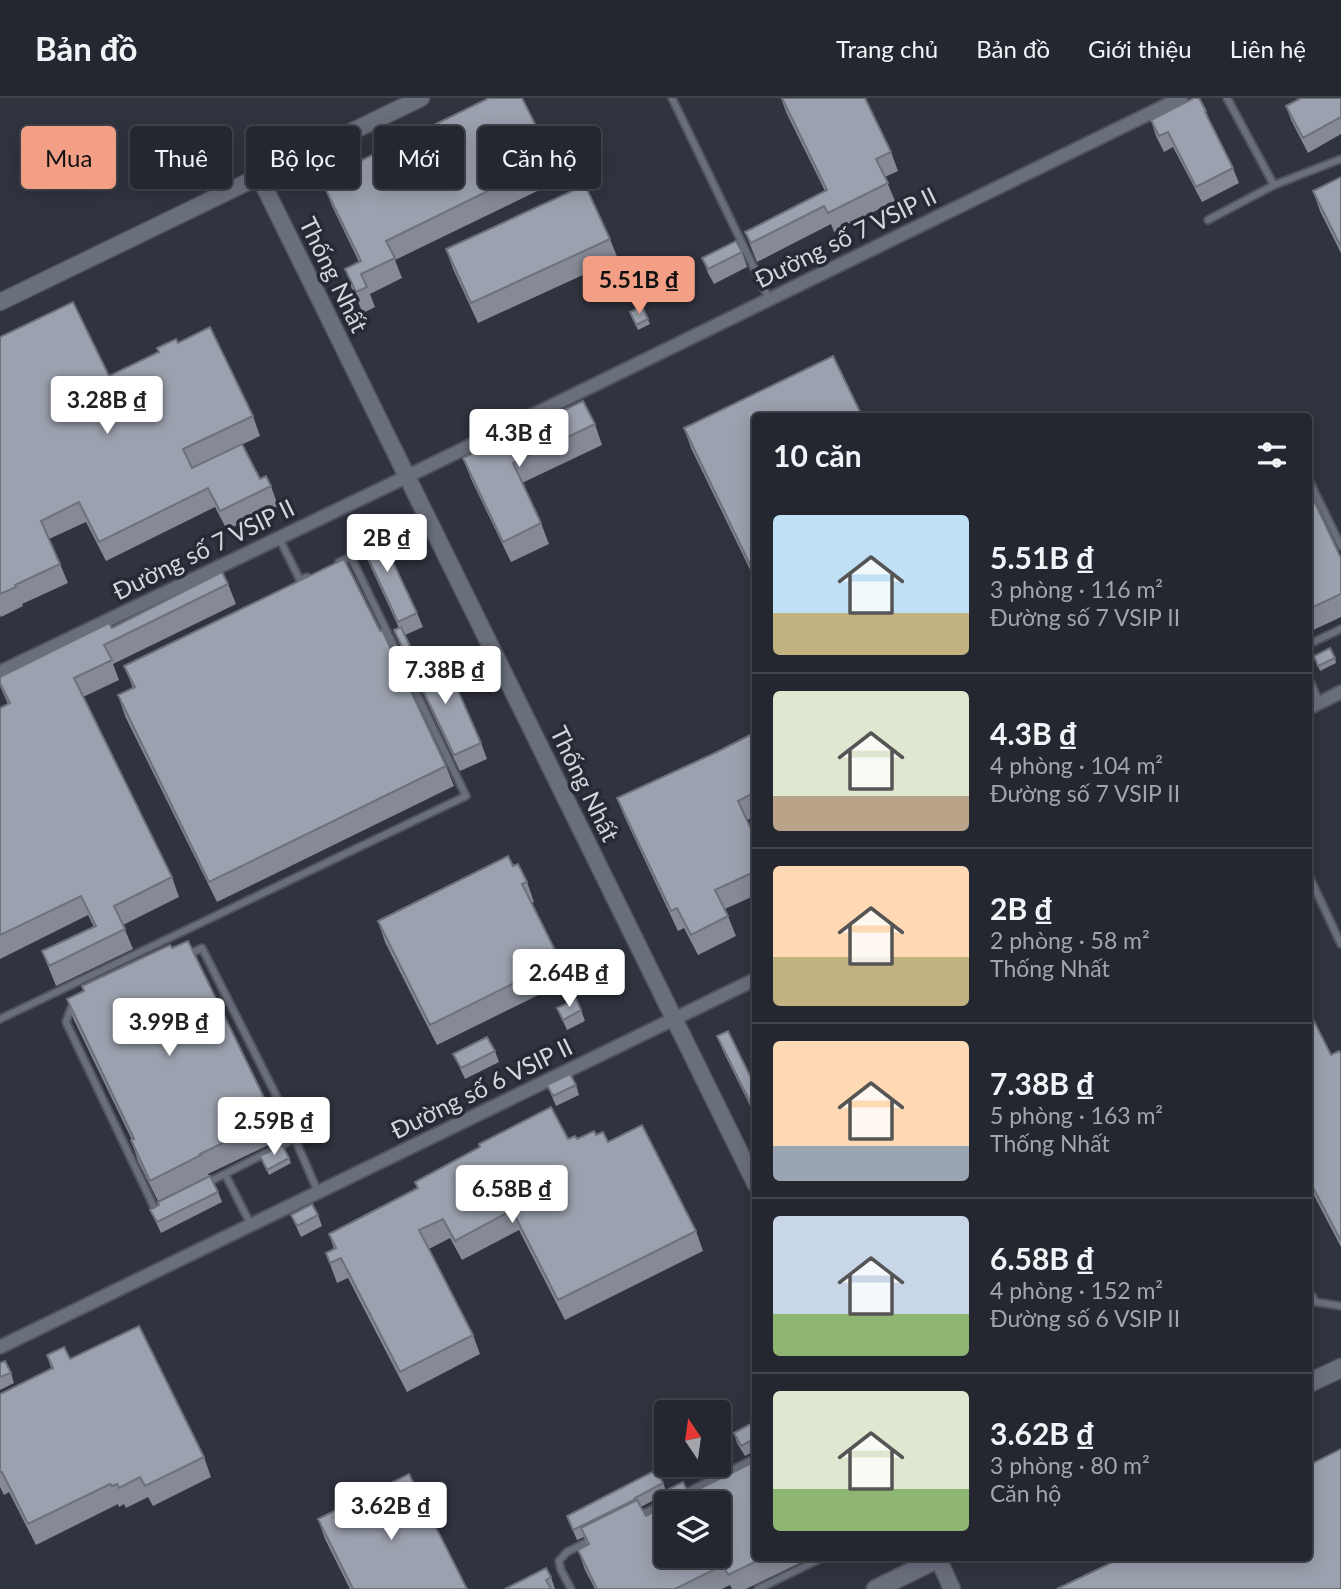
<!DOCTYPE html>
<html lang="vi">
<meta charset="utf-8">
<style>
:root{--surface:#24272f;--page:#30333b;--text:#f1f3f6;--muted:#a3a5aa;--line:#41444b;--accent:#f39f85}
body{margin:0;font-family:Lato,sans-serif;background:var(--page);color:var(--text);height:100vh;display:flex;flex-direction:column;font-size:26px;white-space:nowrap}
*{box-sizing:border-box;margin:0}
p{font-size:23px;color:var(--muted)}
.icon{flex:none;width:38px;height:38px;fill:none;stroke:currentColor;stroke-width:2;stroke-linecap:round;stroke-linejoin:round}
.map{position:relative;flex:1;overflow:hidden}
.side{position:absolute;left:752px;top:315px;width:560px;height:1148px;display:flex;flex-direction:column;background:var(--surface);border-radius:7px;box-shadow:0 4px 18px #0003,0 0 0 2px var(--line)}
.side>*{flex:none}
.guide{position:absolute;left:21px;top:28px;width:626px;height:63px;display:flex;gap:14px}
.needle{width:46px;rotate:347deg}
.tools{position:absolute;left:654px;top:1302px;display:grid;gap:14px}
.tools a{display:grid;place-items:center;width:77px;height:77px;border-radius:7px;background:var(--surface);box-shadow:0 4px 18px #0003,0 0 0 2px var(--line);font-size:35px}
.price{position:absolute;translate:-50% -60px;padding:0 16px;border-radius:7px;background:#fff;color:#222;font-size:23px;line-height:46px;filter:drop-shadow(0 2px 4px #0008)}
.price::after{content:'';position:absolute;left:50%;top:42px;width:21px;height:16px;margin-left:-10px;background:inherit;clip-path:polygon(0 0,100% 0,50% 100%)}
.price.on{background:var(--accent);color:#111}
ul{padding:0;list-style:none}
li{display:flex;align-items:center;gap:21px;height:175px;padding:0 21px}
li+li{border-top:2px solid var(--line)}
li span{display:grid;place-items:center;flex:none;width:196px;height:140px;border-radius:7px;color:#555}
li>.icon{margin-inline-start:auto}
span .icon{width:84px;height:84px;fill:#fffc;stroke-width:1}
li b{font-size:30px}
h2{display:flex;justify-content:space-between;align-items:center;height:84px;padding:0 21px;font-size:30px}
.pill{padding:0 24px;border-radius:7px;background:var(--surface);box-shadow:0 4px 18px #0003,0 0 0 2px var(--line);font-size:24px;line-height:63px}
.pill.on{background:var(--accent);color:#111}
header{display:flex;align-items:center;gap:42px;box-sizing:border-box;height:98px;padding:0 35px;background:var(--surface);border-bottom:2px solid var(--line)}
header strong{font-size:33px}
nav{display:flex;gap:38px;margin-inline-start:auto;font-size:24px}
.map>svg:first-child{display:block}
</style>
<header>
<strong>Bản đồ</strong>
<nav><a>Trang chủ</a><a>Bản đồ</a><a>Giới thiệu</a><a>Liên hệ</a></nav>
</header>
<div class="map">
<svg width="1341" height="1491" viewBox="0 0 1341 1491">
<rect width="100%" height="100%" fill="#30343f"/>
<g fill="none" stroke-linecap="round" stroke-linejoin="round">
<defs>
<path id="service" d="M672,0L769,201
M1227,0L1274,87L1341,61
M1208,122L1274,87
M1309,382L1341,448
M279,440L300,482L307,479
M1309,546L1341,531
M1309,581L1320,605
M1309,778L1341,846
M188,857L202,850L275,995L318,1094
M76,907L71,910L66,924L155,1111L159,1109
M0,921L466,698L351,459L339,464
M225,1076L251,1127
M207,1085L294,1041
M1309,1194L1316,1204L1341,1208
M637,1419L756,1360
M571,1491L561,1472L559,1463L567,1454L593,1441
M758,1491L822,1460"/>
<path id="minor" d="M0,574L406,379L1181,0
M1309,610L1341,594
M0,1249L756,881"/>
<path id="tertiary" d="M259,78L756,1087
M0,204L421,0
M938,1460L952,1491"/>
<path id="secondary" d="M1309,1285L1341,1270
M876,1491L939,1460"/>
</defs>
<use href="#service" stroke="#50535c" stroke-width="10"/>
<use href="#minor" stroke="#50535c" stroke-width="16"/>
<use href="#tertiary" stroke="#50535c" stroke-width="19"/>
<use href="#secondary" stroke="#50535c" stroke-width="21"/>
<use href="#service" stroke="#6a6f7c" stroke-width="6"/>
<use href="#minor" stroke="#6a6f7c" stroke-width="12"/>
<use href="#tertiary" stroke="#6a6f7c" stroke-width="16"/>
<use href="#secondary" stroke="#6a6f7c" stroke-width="18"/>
</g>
<path fill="#858a96" d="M781,0L891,54L898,73L885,79L895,103L834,134L831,126L757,164L745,134L825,93L786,14Z
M1341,0V36L1308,55L1291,22L1286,8Z
M1206,13L1212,28L1233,70L1239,85L1202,104L1173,49L1164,54L1156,38L1151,22Z
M541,38L555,51L562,72L557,74L560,82L395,162L402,180L370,196L375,209L363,215L352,191L345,171L359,164L332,108L324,88Z
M1341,79V155L1320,113L1313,93Z
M610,141L618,161L478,225L453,171L446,151Z
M742,154L747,169L714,186L708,175L702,160Z
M642,208L650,226L638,232L630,214Z
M0,239L109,278L178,245L253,318L260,338L192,370L260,381L271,388L278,408L227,432L215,409L106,463L86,424L49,441L60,466L68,485L22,506L23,508L1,519L0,517Z
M756,318V484L691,350L684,330Z
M595,326L602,347L522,385L541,425L549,446L511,464L471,381L463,360Z
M1309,392L1341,460V519L1309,534Z
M357,436L381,444L417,515L423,529L405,537L430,591L481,645L487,661L460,673L400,547L394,532L399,530L362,450Z
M228,486L236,506L113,566L119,582L83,599L172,779L179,799L123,827L133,851L56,888L42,853L94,829L88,817L0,861V610L8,606L0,588V579L112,530Z
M1314,558L1335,560L1336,565L1320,573Z
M124,568L446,668L454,688L217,804L125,618L118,597L133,590Z
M756,634V718L747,722L756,742V797L725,811L736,838L698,857L684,830L678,833L625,720L617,700L715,655Z
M513,768L527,784L534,804L531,805L560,862L567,883L437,947L385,844L378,823Z
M67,901L274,1020L281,1041L208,1076L209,1078L158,1103L138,1063L131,1042H132L74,922Z
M557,910L581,912L585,923L567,932Z
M1309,913L1331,957L1341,956V1149L1309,1088Z
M717,938L756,990V1020L723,953Z
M495,953L499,964L465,981L453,956Z
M547,987H576L579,997L556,1008Z
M596,1037L608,1044L696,1133L703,1153L565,1222L519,1132L462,1162L450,1140L429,1151L473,1237L480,1256L407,1294L348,1180L337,1185L326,1155L334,1151L329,1136L417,1091L415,1084L568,1041Z
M260,1058L289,1060L291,1065L269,1077Z
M218,1094L222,1104L161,1135L150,1112Z
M291,1117H318L322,1128L301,1139Z
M47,1257L70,1261L204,1359L211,1379L153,1408L148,1399L126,1410L124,1406L119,1409L118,1406L36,1447L9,1394L4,1397L0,1389V1296L51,1270Z
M0,1265L11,1275L14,1285L0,1292Z
M756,1323V1352L745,1358L737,1345L734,1335Z
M663,1385L667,1395L641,1409L646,1418L674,1404L669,1391L689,1396L756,1460H810L746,1491H732L730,1487L722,1491H595L585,1472L578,1452L587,1447L584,1439L577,1442L567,1418Z
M318,1421L467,1491H350L325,1441Z
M551,1479L555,1491H505Z"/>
<path fill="#9ba1ae" stroke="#6c717a" stroke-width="2" d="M489,0H522L541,38L547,35L555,51L549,54L553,61L386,143L395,160L361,176L367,189L356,194L345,171L361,163L324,88L327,79Z
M782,0H865L891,54L876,61L888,85L828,115L824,108L751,145L745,134L827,92Z
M1194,0H1199L1206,13L1205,14L1233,70L1196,89L1168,34L1159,38L1151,22Z
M1301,0H1341V19L1303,40L1286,8Z
M1341,79V149L1313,93Z
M585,87L610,141L471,205L446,151Z
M736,143L742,154L708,171L702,160Z
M73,204L109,278L159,254L157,250L176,241L178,245L210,229L253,318L183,351L192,370L242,346L260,381L266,378L271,388L220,413L208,390L99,444L79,404L41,423L60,466L15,487L16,489L0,496V239Z
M642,208L648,221L636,227L630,214Z
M833,258L862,318H756V479L684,330Z
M583,303L595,326L513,365L541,425L503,444L463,360Z
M1309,392L1341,460V496L1309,511Z
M374,428L381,444L383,443L417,515L398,524L357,436Z
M344,461L380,533L382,532L446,668L209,784L118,597L135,589L124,568Z
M222,474L228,486L104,547L112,562L74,580L172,779L114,808L125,831L49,868L42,853L96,828L81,798L0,837V610L10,605L0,585V579L109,525L112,530Z
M401,529L430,591L453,581L481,645L454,657L394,532Z
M1330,550L1335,560L1318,568L1314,558Z
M756,634V700L753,695L738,703L756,742V773L715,792L728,818L691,837L677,810L671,813L617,700L715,655Z
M508,758L513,768L518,766L527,784L522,786L560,862L430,927L378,823Z
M188,843L274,1020L200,1056L201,1057L150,1083L131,1042L134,1041L67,901L84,893L82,888L170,847L172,850Z
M576,901L581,912L563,922L557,910Z
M1309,913L1331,957L1339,953L1341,956V1143L1309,1082Z
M728,933L756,990V1016L717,938Z
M487,939L495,953L461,970L453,956Z
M570,976L576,987L553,998L547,987Z
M551,1009L568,1041L575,1038L577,1041L594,1033L596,1037L603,1034L608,1044L642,1027L696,1133L558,1202L512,1112L455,1143L443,1121L419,1132L473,1237L400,1274L341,1160L330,1165L326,1155L336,1150L329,1136L418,1090L415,1084L480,1049L479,1046Z
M282,1047L289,1060L267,1072L260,1058Z
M210,1078L218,1094L157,1124L150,1112L159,1107L158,1104Z
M312,1106L318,1117L297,1128L291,1117Z
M139,1228L204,1359L145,1388L140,1379L119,1390L117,1386L112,1388L110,1386L28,1426L2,1374H0V1296L53,1270L47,1257L64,1249L70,1261Z
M5,1263L11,1275L0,1279V1265Z
M756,1323V1340L741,1348L734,1335Z
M1341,1351V1491H1057L1121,1460H1309V1367Z
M756,1363V1460H763L728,1477L723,1467L675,1491H597L578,1452L589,1446L581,1430L637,1402L646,1418L667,1407V1458H719V1405H671L675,1403L669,1391L683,1384L689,1396Z
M656,1372L663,1385L635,1400L636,1401L573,1432L567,1418Z
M409,1376L467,1491H353L318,1421Z
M546,1470L551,1479L546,1482L551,1491H505Z"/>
<g text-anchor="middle" stroke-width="7" stroke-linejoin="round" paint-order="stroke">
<g font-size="24" fill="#d3d6dd" stroke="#262a34">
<text transform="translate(846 140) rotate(-26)" y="8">Đường số 7 VSIP II</text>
<text transform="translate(333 177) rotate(64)" y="8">Thống Nhất</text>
<text transform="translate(204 452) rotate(-26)" y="8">Đường số 7 VSIP II</text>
<text transform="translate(584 686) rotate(64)" y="8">Thống Nhất</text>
<text transform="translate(482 991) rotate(-26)" y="8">Đường số 6 VSIP II</text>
</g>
</g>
</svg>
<div class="tools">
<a><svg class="needle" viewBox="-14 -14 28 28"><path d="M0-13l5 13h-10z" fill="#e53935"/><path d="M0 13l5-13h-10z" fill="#a3a5aa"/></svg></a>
<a><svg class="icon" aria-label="layers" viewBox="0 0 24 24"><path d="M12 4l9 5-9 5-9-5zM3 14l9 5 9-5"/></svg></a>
</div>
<b class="price on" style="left:639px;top:218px">5.51B ₫</b>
<b class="price" style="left:107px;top:338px">3.28B ₫</b>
<b class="price" style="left:519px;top:371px">4.3B ₫</b>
<b class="price" style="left:387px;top:476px">2B ₫</b>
<b class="price" style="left:445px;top:608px">7.38B ₫</b>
<b class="price" style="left:569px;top:911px">2.64B ₫</b>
<b class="price" style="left:169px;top:960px">3.99B ₫</b>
<b class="price" style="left:274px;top:1059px">2.59B ₫</b>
<b class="price" style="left:512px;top:1127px">6.58B ₫</b>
<b class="price" style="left:391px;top:1444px">3.62B ₫</b>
<div class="guide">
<a class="pill on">Mua</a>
<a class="pill">Thuê</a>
<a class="pill">Bộ lọc</a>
<a class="pill">Mới</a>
<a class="pill">Căn hộ</a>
</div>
<section class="side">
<h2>10 căn<svg class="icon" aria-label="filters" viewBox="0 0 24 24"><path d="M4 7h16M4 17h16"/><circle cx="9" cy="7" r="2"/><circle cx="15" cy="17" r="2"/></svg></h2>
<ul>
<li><span style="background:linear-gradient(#bfe0f5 70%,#c2b280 0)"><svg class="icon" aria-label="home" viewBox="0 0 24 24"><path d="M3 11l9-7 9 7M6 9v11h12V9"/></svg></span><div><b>5.51B ₫</b><p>3 phòng · 116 m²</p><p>Đường số 7 VSIP II</p></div></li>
<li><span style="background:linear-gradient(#dfe7d0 75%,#b9a48a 0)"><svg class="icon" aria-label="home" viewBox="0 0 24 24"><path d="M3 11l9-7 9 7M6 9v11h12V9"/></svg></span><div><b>4.3B ₫</b><p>4 phòng · 104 m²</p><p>Đường số 7 VSIP II</p></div></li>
<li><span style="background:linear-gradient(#ffd9b3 65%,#c2b280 0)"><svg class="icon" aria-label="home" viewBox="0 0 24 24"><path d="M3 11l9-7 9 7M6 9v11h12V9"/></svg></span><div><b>2B ₫</b><p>2 phòng · 58 m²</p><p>Thống Nhất</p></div></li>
<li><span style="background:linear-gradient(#ffd9b3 75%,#9aa5b1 0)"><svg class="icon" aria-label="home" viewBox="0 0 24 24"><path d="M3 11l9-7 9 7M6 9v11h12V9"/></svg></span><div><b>7.38B ₫</b><p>5 phòng · 163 m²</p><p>Thống Nhất</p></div></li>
<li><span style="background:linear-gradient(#c9d6e8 70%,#8fb573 0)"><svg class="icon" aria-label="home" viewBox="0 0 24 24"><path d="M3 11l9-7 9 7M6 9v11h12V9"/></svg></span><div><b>6.58B ₫</b><p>4 phòng · 152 m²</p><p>Đường số 6 VSIP II</p></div></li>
<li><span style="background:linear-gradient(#dfe7d0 70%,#8fb573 0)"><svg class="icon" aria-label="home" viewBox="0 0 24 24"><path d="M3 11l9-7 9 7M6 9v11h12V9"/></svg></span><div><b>3.62B ₫</b><p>3 phòng · 80 m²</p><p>Căn hộ</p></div></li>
</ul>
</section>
</div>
